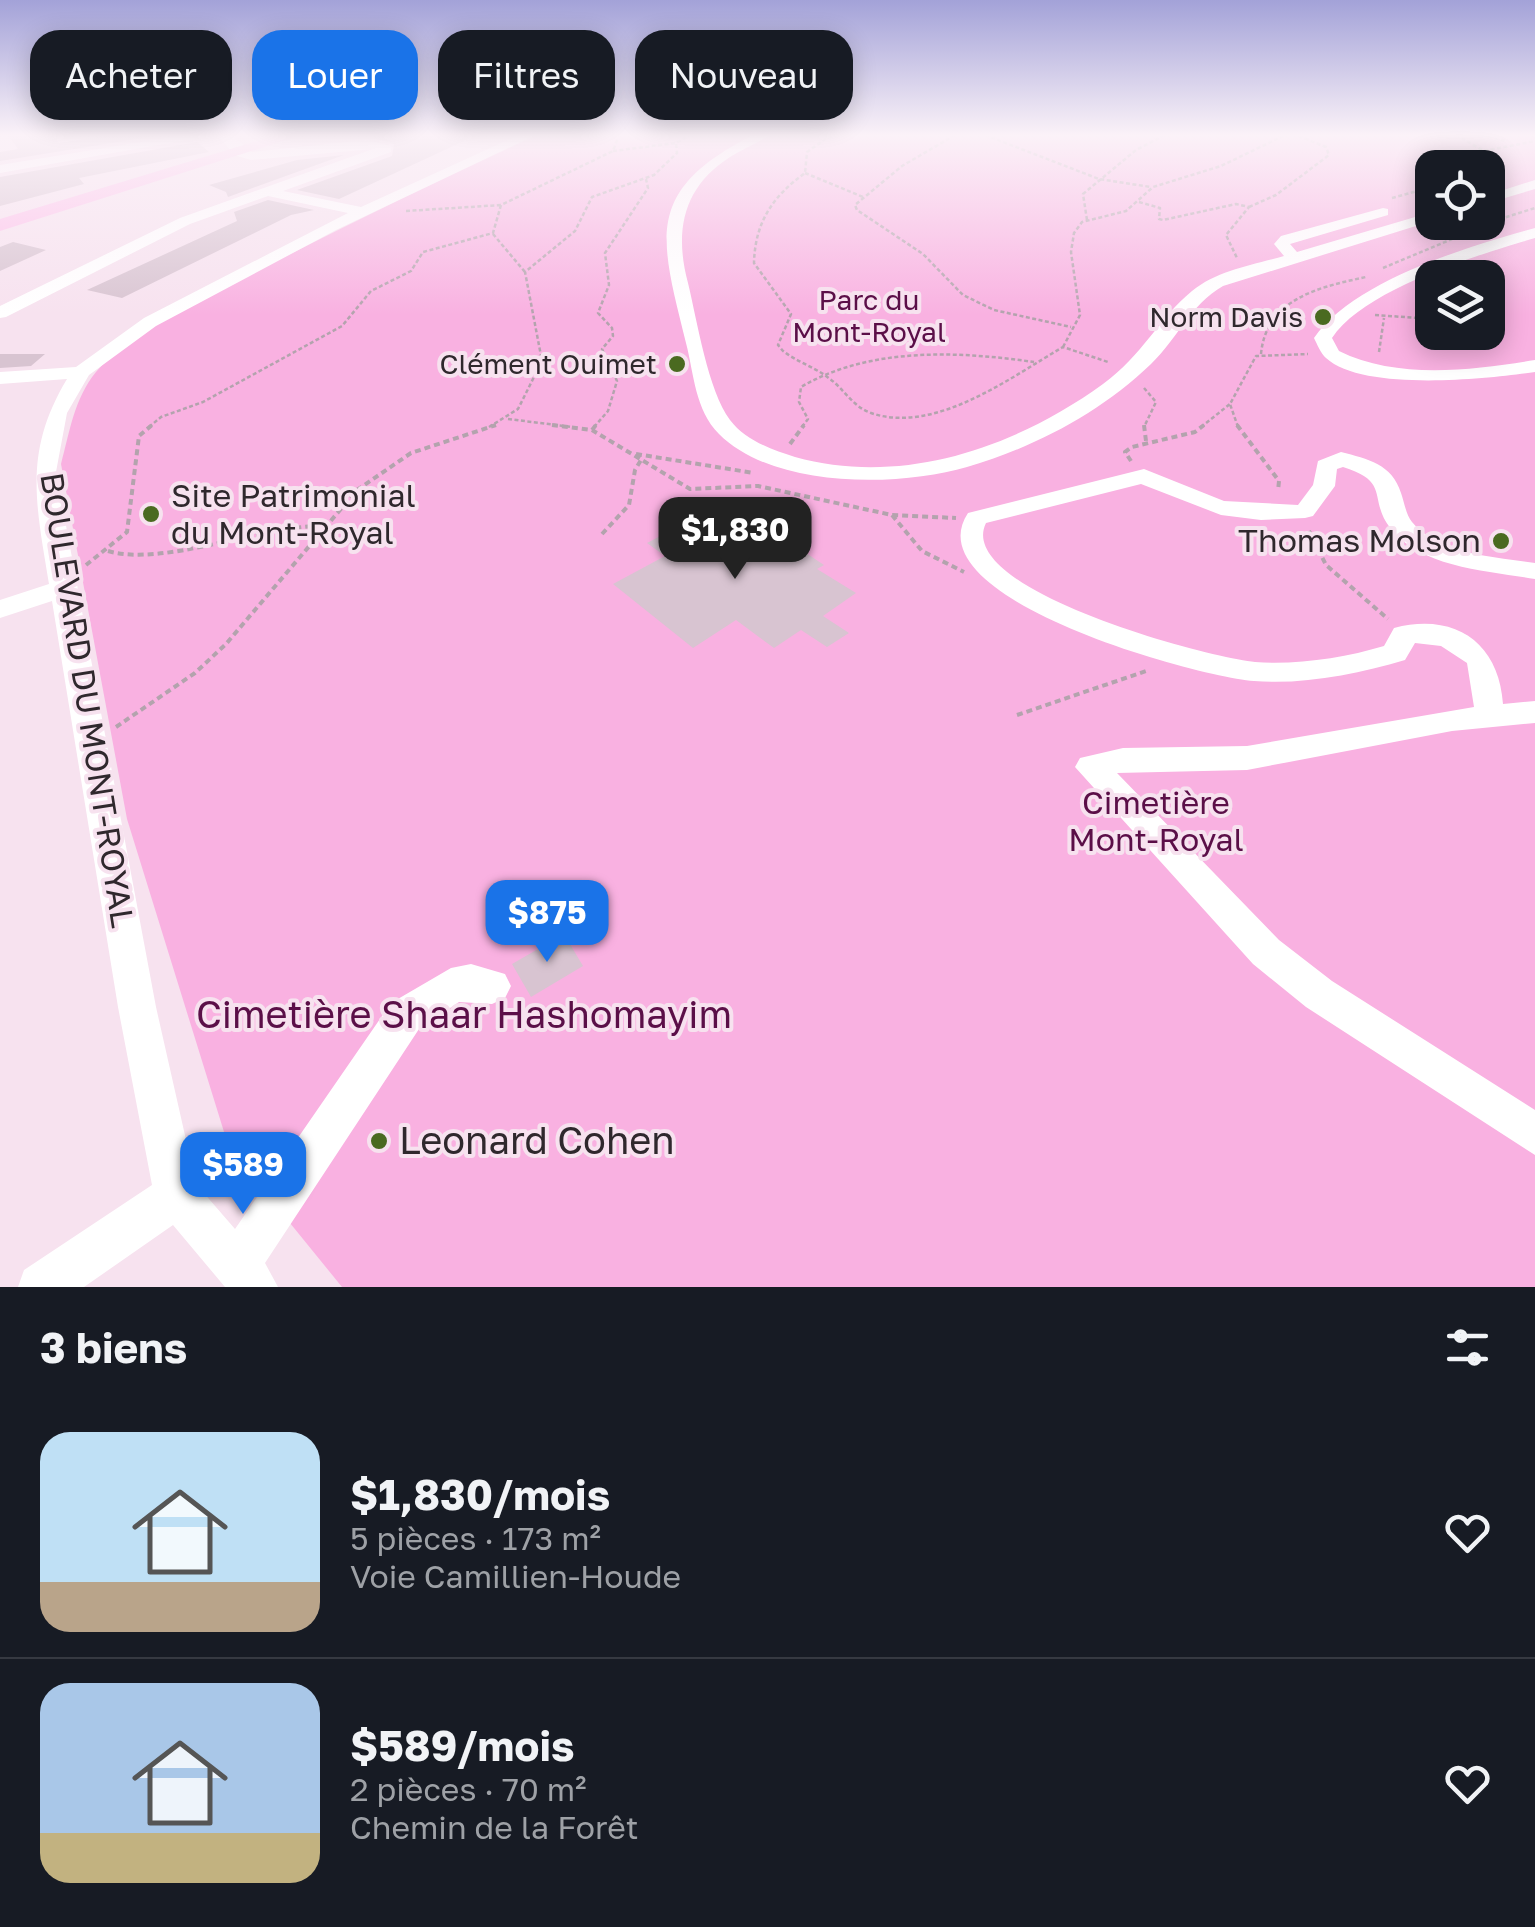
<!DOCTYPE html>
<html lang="fr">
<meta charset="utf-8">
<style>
:root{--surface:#171b24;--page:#242831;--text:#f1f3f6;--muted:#9ea1a6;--line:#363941;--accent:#1a73e8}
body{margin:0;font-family:"Golos Text",sans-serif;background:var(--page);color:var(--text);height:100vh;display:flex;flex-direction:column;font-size:38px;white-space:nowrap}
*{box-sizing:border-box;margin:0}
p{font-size:32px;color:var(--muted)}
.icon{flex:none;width:55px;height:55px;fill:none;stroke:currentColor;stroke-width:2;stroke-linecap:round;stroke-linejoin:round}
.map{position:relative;height:1287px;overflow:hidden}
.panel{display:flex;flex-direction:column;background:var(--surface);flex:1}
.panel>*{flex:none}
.guide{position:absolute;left:30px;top:30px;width:1000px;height:90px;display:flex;gap:20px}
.buttons{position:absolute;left:1415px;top:150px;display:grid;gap:20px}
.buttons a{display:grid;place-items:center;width:90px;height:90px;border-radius:20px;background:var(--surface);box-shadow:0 5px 25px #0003;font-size:50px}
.price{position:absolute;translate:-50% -85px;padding:0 22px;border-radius:20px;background:var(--accent);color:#fff;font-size:32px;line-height:65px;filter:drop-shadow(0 2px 5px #0008)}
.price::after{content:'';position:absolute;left:50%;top:60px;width:30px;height:22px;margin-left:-15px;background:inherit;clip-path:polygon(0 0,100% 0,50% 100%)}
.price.active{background:#222;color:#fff}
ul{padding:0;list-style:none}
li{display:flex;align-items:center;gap:30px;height:250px;padding:0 40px}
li+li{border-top:2px solid var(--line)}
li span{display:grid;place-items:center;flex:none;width:280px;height:200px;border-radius:30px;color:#555}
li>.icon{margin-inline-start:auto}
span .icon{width:120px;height:120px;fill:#fffc;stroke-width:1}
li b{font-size:42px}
h2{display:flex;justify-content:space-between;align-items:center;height:120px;padding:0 40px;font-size:42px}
.chip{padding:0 35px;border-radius:30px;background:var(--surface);box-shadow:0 5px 25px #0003;font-size:35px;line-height:90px}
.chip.active{background:var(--accent);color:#fff}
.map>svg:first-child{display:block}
</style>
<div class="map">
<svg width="1535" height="1287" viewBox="0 0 1535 1287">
<rect width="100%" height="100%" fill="#f7e2ef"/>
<path fill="#f9b1e1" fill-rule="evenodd" d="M537,135H1535V1287H342L229,1148L127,819L61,464C70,431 74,399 96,372C132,329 194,304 243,278C340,228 438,181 537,135ZM1432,168H1488V222H1432ZM1432,278H1488V332H1432Z"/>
<path fill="#d8c4d1" d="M8,135H54L59,143L111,135H161L0,161V152L18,149Z
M383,135H477L339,199L297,190L392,156L394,144L373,138Z
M197,142L209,152L79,178L84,184L0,206V177Z
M344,155L228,197L226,192L209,185L297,160Z
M268,200L314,210L291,215L122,298L87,290L237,221L234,212Z
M13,242L46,250L0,271V247Z
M0,354H45L31,366L0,368Z
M723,503L809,551L806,553L824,565L817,569L856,593L823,616L849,633L827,647L801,630L774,648L736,620L693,648L613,584L665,556L647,543L685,523L679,518L702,506L709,510Z
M564,934L583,966L531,997L512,964Z"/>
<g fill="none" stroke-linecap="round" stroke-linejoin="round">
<path stroke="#b3a3ad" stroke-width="2.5" stroke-dasharray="4 2.5" stroke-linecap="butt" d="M845,135L827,138L807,152L805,173C773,196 755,222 754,263L791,314L778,345L783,351C797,362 815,367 830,379C844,389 853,407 871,413C935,435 1011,377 1063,347L1108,362
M955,135L902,166L855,205L857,210L923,254L963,295L994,310L1071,327
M985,135L1099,179L1151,187
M1456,135L1484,151L1535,141
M1482,135L1506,141
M613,151L676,143
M1470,168L1484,151
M805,173L863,197
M1392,198L1432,187
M1139,202L1160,208L1159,219L1163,220L1236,204L1249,207L1226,235L1237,258
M1249,207L1276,195L1329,155L1326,147L1296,135
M406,211L501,205
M1087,220L1083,194L1136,150L1165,135
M1500,226V219L1535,208
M493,234L525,272
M1383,268L1452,239
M1375,315L1432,319
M1063,347L1080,315L1071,252L1074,233L1082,222L1126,211L1153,187L1221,166L1285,135
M1379,352L1384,318
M1261,354C1266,299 1319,287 1366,277
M1144,388L1156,402L1144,427
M508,419L572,427
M149,427L161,417L203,402L342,326L371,291L411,271L423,252L493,233L501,205L613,151L619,135
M489,427L518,409L542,361L525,272L575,231L592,197L654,175L677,153L676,143L690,135
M594,427L608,411L617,381L602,349L613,336L612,328L598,313L609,285L605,253L648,188L646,179
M802,427L808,419L799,402L801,387C869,347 958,351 1034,362
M1201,427L1230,404
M1238,427L1230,404L1256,356L1308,354"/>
<path stroke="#b3a3ad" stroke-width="4" stroke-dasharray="6 4" stroke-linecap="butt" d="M552,425L592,430L690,489L758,486L892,515L956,518
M1144,425L1146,441
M1237,425L1279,481L1278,491
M592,430L596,425
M790,444L804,425
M636,454L754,473
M1131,461L1125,452L1132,447L1195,432L1204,425
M892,515L922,551L964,572
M1309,531L1326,565L1388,619
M602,534L629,505L635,470L641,460
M108,551C164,567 259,526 322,526
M86,565L127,532L139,436L152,425
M1017,715L1149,670
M116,727L195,673L226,644L357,490L411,453L496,425"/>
<path fill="#fff" fill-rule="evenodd" d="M185,135H215L0,173V165Z
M218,135H231L252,152L366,140L391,146V152L283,191L361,207L519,135H535L336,230L156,326L89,375L67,413L56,472L156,1007L196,1184L235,1229L391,1003L451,968L471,964L505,974L511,986L505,998L492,1004L459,1002L419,1029L265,1263L278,1287H225L173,1225L84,1287H18L24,1270L152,1185L118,1007L52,601L0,618V600L49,584C36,504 23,452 67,379L0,384V372L76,367L144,318L348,213L268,196L190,224L6,317L0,318V306L180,218L373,149L251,160L234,155Z
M753,135H769C757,144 742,149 730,157C683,187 674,231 688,283C697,320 708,391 730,420C745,440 772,450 795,457C903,487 1016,447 1103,384C1143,355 1159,318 1192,291C1218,270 1253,265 1284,256L1274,244L1281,236L1383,208L1388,209V215L1290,244L1297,252L1432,212V221L1223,286C1190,305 1178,338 1151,364C1100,413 1035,447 967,467C899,487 774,489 719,434C695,410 694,374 686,343C660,237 643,191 753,135Z
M1535,180V189L1488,203V195Z
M1535,228V238C1480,254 1364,289 1332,338L1339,351C1397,380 1473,370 1535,360V372C1488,379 1363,392 1326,358C1321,354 1317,344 1314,338C1353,281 1469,246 1535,228Z
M1341,452C1368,459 1392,464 1401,493C1404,501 1406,515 1412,522C1439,555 1497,557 1535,563V579C1489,571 1422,568 1391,529C1367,499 1392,482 1343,467L1337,469L1335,486L1313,516L1305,518L1261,520L1221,515L1141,484L986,523C953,590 1209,658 1255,662C1297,665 1344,658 1384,646L1394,628C1455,612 1499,643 1503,704L1535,701V723L1452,731L1247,770L1117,773L1279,940L1332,981L1535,1110V1155L1306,1007L1253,964L1075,767L1080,758L1123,748L1247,746L1474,707L1467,663L1441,646L1415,643L1405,660C1357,674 1304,685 1254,681C1198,677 911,599 968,513L1144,469L1224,501L1298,505L1313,485L1318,461Z"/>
<path fill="#fdc0ea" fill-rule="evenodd" d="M277,135H302L0,231V219Z"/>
</g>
<linearGradient id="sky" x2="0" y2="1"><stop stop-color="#a3a2d8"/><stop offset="0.43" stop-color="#fbf2f8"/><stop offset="1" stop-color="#fbf2f8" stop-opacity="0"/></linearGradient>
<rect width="1535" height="315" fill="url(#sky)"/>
<g fill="#4a6a20" stroke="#f7e2ef" stroke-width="4">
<circle cx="1323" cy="317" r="10"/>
<circle cx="677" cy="364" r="10"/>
<circle cx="151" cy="514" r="10"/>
<circle cx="1501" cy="541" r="10"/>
<circle cx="379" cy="1141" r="10"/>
</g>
<g text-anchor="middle" stroke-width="8" stroke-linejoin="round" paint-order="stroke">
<g font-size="28" fill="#5b0f48" stroke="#f7e2ef">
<text x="869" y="310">Parc du<tspan x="869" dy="32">Mont-Royal</tspan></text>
</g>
<g font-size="28" fill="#2f282d" stroke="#f7e2ef" text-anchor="end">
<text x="1303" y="327">Norm Davis</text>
<text x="657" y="374">Clément Ouimet</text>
</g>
<g font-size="32" fill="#2f282d" stroke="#f7e2ef" text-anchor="start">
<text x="171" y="507">Site Patrimonial<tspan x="171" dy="37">du Mont-Royal</tspan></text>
<text x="1481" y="552" text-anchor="end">Thomas Molson</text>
</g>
<g font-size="32" fill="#2f282d" stroke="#f7e2ef">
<text transform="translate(87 700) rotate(81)" y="11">BOULEVARD DU MONT-ROYAL</text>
</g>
<g font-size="32" fill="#5b0f48" stroke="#f7e2ef">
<text x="1156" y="814">Cimetière<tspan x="1156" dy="37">Mont-Royal</tspan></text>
</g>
<g font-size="38" fill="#5b0f48" stroke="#f7e2ef">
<text x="464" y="1028">Cimetière Shaar Hashomayim</text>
</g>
<g font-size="38" fill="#2f282d" stroke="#f7e2ef" text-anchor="start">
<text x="399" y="1154">Leonard Cohen</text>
</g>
</g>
</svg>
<div class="buttons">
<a><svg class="icon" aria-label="locate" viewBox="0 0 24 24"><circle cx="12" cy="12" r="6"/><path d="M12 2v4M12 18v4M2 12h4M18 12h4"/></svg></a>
<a><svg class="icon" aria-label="layers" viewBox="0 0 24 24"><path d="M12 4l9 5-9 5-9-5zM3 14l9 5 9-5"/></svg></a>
</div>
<b class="price active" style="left:735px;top:582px">$1,830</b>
<b class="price" style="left:547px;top:965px">$875</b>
<b class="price" style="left:243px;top:1217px">$589</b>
<div class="guide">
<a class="chip">Acheter</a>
<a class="chip active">Louer</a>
<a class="chip">Filtres</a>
<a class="chip">Nouveau</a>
</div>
</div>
<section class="panel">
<h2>3 biens<svg class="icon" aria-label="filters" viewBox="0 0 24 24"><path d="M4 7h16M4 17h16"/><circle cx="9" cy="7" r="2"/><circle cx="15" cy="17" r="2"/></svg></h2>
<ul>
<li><span style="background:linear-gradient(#bfe0f5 75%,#b9a48a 0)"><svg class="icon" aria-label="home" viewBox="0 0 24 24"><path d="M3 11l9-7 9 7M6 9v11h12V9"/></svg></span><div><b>$1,830/mois</b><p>5 pièces · 173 m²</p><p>Voie Camillien-Houde</p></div><svg class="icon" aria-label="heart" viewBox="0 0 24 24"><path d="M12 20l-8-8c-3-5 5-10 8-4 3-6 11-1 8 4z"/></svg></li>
<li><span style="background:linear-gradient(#a9c7e8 75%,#c2b280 0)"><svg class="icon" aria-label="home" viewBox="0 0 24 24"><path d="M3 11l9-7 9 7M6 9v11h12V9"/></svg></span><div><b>$589/mois</b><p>2 pièces · 70 m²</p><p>Chemin de la Forêt</p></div><svg class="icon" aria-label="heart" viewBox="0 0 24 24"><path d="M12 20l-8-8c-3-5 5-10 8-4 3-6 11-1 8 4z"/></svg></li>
</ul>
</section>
